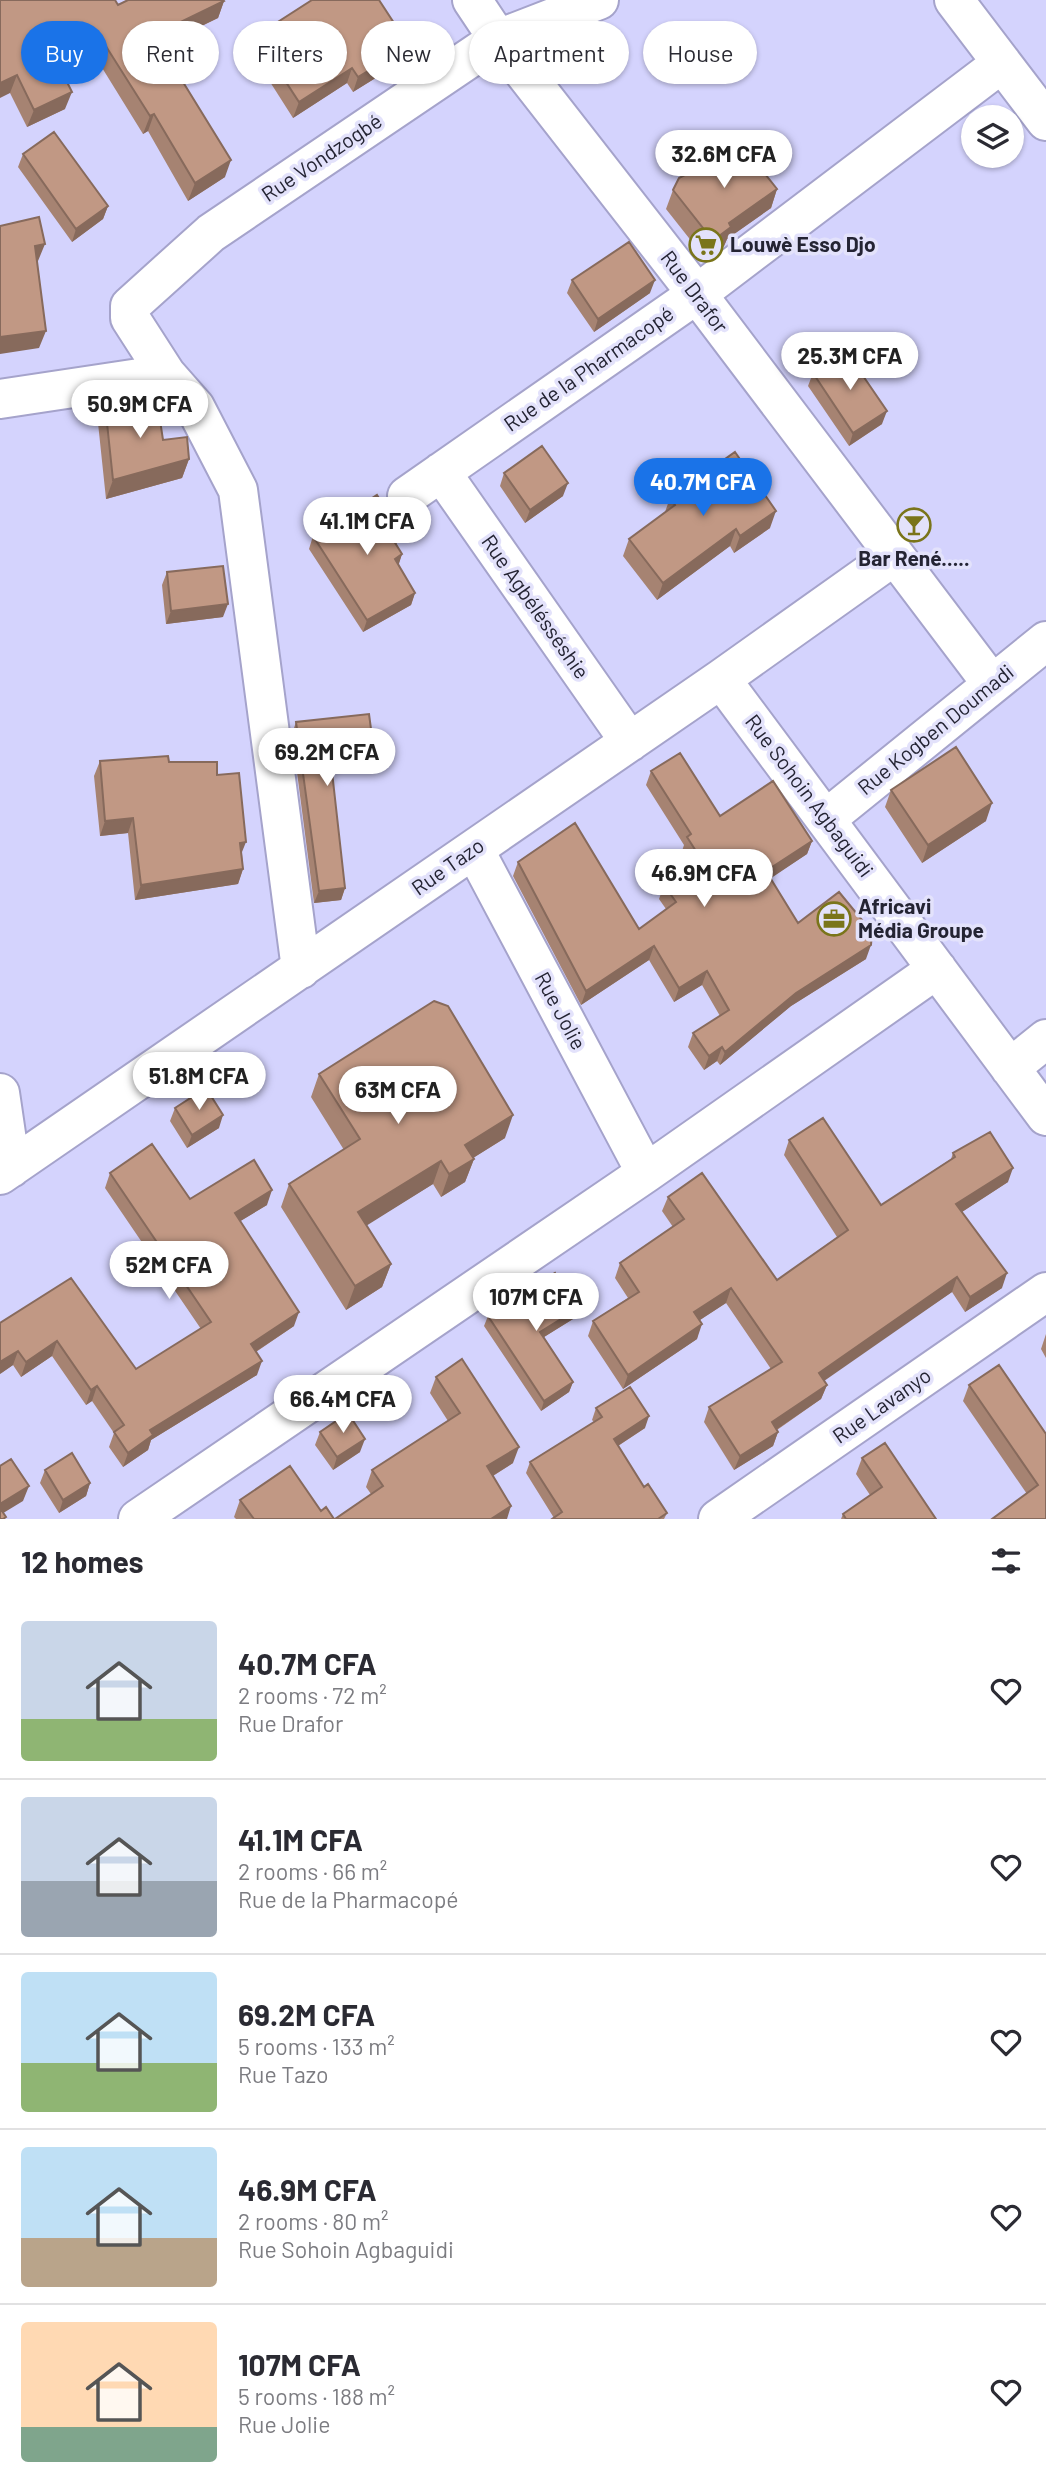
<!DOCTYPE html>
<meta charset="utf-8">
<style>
:root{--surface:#fff;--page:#f7f7f7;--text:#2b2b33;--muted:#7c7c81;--line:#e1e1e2;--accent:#1a73e8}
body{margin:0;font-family:Barlow,sans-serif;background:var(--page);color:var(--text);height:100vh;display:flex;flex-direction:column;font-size:26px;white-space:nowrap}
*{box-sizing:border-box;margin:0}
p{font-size:23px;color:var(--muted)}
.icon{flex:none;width:38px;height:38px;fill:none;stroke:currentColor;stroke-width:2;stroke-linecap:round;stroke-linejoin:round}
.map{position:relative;height:1519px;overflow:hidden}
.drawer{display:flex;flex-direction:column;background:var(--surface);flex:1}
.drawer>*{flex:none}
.banner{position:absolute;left:21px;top:21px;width:1004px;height:63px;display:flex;gap:14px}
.controls{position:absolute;left:961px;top:105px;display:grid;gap:14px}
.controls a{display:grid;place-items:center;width:63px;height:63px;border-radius:50%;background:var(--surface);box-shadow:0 2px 5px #0004;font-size:35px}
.price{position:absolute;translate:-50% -60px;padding:0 16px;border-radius:24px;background:#fff;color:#222;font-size:23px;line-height:46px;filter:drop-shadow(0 2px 4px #0008)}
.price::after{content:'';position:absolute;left:50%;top:42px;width:21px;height:16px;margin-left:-10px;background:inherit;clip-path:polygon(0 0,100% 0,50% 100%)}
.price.selected{background:var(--accent);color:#fff}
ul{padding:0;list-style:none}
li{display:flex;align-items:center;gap:21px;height:175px;padding:0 21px}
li+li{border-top:2px solid var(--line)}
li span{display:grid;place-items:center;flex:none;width:196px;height:140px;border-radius:7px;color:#555}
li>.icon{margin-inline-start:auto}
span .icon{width:84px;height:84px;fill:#fffc;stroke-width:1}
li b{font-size:30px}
h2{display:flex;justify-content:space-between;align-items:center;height:84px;padding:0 21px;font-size:30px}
.chip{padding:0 24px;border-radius:32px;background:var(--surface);box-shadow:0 2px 5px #0004;font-size:24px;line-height:63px}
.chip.selected{background:var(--accent);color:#fff}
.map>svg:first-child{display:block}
</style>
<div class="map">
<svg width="1046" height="1519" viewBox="0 0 1046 1519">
<rect width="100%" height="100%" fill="#d4d3fd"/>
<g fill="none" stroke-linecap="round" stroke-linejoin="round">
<defs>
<path id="minor" d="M472,0L498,39L697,294L992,684
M954,0L1046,121
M0,399L166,374
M441,472L630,742
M407,496L697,294L1002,63
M721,679L1046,1116
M826,819L1046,641
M474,849L646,1173
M301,969L238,490L195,407L166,374L130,318V306L211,233L498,39L599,0
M1010,1068L1046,1039
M0,1093L11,1168
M0,1175L721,679L894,556
M138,1519L646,1173L937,969
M718,1519L1046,1292"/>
</defs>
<use href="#minor" stroke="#a5a3cb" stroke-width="42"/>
<use href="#minor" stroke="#fff" stroke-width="38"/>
</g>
<path fill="#a68372" d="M0,0L118,5L224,1L218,18L161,46L225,177L188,201L148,131L143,134L96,58L63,74L65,109L27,127L10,93Z
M256,36L409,46L403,61L353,92L347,83L293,118L251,52Z
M23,154L108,206L103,219L72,242L18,167Z
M777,189L771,208L727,239L724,246L713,255L700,252L666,209L673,190Z
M572,280L650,293L594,332L567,293Z
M813,373L882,424L849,446L808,386Z
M105,404L152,421L163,440L189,459L182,478L106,499L98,423Z
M504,473L563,496L525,523L500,486Z
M670,498L770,528L734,553L730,546L657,600L623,556L629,539L665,512Z
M313,536L396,545L402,554L398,565L415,593L411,605L363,632L309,549Z
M167,572L223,617L166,624L162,585Z
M296,722L373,744L368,756L330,760L345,888L341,900L314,903L292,734Z
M100,761L169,762L217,775L242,854L243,869L238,884L135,900L128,833L100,836L94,776Z
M651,771L720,816L812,841L807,854L770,878L798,923L866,959L791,1006L720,1065L717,1061L704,1070L688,1047L693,1033L720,1016L702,985L674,1002L649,960L581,1005L513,876L518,862L639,929L666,909L659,899L664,885L692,866L682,851L684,845L646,785Z
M891,790L986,821L922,863L885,807Z
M319,1074L505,1138L473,1158L474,1159L465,1182L441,1197L433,1184L366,1225L391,1264L382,1287L346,1310L281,1207L289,1184L344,1150L311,1097Z
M175,1108L219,1128L187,1148L170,1121Z
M789,1140L881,1205L951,1159L953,1153L1008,1182L962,1212L1002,1288L965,1312L952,1292L866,1350L824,1380L827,1385L821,1399L777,1430L778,1432L773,1446L734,1470L704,1422L709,1407L771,1369L726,1303L700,1320L697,1339L623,1389L588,1336L593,1321L628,1298L615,1278L620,1263L673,1227L662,1211L668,1197L777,1280L837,1237L784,1155Z
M110,1173L190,1199L267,1205L240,1221L294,1326L256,1352L257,1375L151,1440L148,1450L123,1467L109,1447L114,1433L92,1401L86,1405L52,1356L21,1377L13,1365L0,1374L71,1278L136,1369L201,1329L105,1188Z
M577,1309L573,1319L544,1337L573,1382L569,1392L541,1411L484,1326L488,1316Z
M1046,1334V1358L1041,1349Z
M436,1377L513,1463L493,1476L371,1494L366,1487L372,1470L448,1421L430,1393Z
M969,1385L1046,1434V1519L1027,1494L963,1401Z
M596,1408L645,1428L618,1446L644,1487L667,1513L664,1519H552L554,1518L526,1473L530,1462L594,1422L592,1420Z
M320,1432L360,1452L333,1470L315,1445Z
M862,1458L936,1519H841L843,1514L870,1495L856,1474Z
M45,1470L90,1483L86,1496L59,1513L40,1483Z
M240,1500L321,1511L334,1519H236L234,1517Z"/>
<path fill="#876a5c" d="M224,1L218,18L147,52L154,35Z
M102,40L96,58L51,79L57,62Z
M409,46L403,61L353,92L358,77Z
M352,68L347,83L293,118L299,102Z
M17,75L10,93L0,98V83Z
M72,92L65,109L27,127L34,110Z
M154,114L148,131L143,134L150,116Z
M231,160L225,177L188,201L195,183Z
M777,189L771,208L727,239L724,246L713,255L719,236L729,223Z
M108,206L103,219L72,242L76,229Z
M45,244L38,261L28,264L35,246Z
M655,280L650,293L594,332L598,319Z
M46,331L39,348L0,354V337Z
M887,411L882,424L849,446L853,433Z
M189,459L182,478L106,499L113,480Z
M568,483L563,496L525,523L530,510Z
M776,511L770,528L734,553L740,536Z
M736,529L730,546L657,600L663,583Z
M401,532L396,545L392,538Z
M402,554L398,567L395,559Z
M415,593L411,605L363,632L367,620Z
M228,604L223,617L166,624L171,611Z
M373,744L368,756L328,760L333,748Z
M992,803L986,821L922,863L928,845Z
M133,818L128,833L100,836L105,821Z
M812,841L807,854L761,885L766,871Z
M246,842L240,857V843Z
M243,869L238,884L135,900L141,885Z
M345,888L341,900L314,903L319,891Z
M871,945L866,959L791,1006L720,1065L725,1052L796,993Z
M654,946L649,960L581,1005L586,991Z
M707,971L702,985L674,1002L679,988Z
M722,1047L717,1061L704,1070L709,1056Z
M223,1115L219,1128L187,1148L192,1135Z
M513,1115L505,1138L457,1168L465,1145Z
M474,1159L465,1182L441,1197L449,1174Z
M441,1161L433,1184L350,1236L358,1212Z
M1013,1168L1008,1182L951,1219L956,1204Z
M272,1190L267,1205L229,1228L235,1213Z
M391,1264L382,1287L346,1310L355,1286Z
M1007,1273L1002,1288L965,1312L970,1297Z
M957,1277L952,1292L814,1388L819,1373Z
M731,1288L726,1303L689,1327L694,1312Z
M577,1309L573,1319L536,1342L540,1332Z
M299,1312L294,1326L246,1358L251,1344Z
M702,1324L697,1339L623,1389L628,1375Z
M57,1341L52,1356L21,1377L26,1362Z
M18,1351L13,1365L0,1374V1362Z
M262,1361L257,1375L151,1440L148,1450L123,1467L128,1453L150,1430Z
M573,1382L569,1392L541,1411L544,1401Z
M827,1385L821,1399L767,1436L772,1422Z
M97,1386L92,1401L86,1405L91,1390Z
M649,1416L645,1428L610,1451L614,1439Z
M778,1432L773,1446L734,1470L740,1456Z
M365,1439L360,1452L333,1470L337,1457Z
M519,1447L513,1463L481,1483L487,1466Z
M90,1483L86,1496L59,1513L63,1500Z
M29,1486L23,1501L0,1515V1504Z
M511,1506L507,1519H491Z"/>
<path fill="#c19884" stroke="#876a5c" stroke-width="2" d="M0,0H115L118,5L128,0H223L224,1L154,35L231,160L195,183L154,114L150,116L102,40L57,62L72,92L34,110L17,75L0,83Z
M312,0H379L409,46L358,77L352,68L299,102L256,36Z
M54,132L108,206L76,229L23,154Z
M742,145L777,189L729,223L731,227L719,236L707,233L673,190L679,178Z
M39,217L45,244L35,246L46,331L0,337V226Z
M629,242L655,280L598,319L572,280Z
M846,351L887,411L853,433L813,373Z
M149,399L152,421L160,420L163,440L187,437L189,459L113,480L105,404Z
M542,446L568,483L530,510L504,473Z
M735,452L776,511L740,536L736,529L663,583L629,539L675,505L670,498Z
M377,495L401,532L392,538L402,554L395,559L415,593L367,620L313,536Z
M223,566L228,604L171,611L167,572Z
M369,714L373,744L333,748L329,745L345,888L319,891L296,722Z
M956,747L992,803L928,845L891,790Z
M680,753L720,816L773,781L812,841L766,871L798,923L839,892L872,932L871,945L796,993L725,1052L722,1047L709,1056L693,1033L729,1010L707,971L679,988L654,946L586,991L518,862L575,823L639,929L676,902L664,885L701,859L687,837L691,834L651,771Z
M168,756L169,762H217V775L239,773L246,842L240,843L243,869L141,885L133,818L105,821L100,761Z
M434,1001L448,1006L513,1115L465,1145L474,1159L449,1174L441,1161L358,1212L391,1264L355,1286L289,1184L360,1139L319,1074Z
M206,1088L223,1115L192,1135L175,1108Z
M823,1118L881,1205L955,1157L953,1153L990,1132L1013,1168L956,1204L1007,1273L970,1297L957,1277L872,1336L819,1373L827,1385L772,1422L778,1432L740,1456L709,1407L782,1362L731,1288L694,1312L702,1324L628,1375L593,1321L639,1292L620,1263L684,1219L668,1197L702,1173L777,1280L848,1230L789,1140Z
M152,1144L190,1199L254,1160L272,1190L235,1213L299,1312L251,1344L262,1361L150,1430L153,1435L128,1453L114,1432L124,1425L97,1386L91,1390L57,1341L26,1362L18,1351L0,1362V1323L71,1278L136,1369L211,1322L110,1173Z
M555,1273L577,1309L540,1332L573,1382L544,1401L488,1316Z
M462,1359L519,1447L487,1466L511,1506L491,1519H335L383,1486L372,1470L460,1413L436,1377Z
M999,1365L1046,1434V1519H992L1038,1485L969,1385Z
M630,1387L649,1416L614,1439L644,1487L648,1484L667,1513L658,1519H552L562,1512L530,1462L602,1417L596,1408Z
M348,1413L365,1439L337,1457L320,1432Z
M885,1443L936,1519H846L843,1514L882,1487L862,1458Z
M72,1453L90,1483L63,1500L45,1470Z
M11,1459L29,1486L0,1504V1466Z
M290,1466L321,1511L326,1507L334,1519H254L240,1500Z
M0,1508L6,1517L3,1519H0Z"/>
<defs>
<symbol id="supermarket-ring" viewBox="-11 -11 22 22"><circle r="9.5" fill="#e3e2fb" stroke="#7a751a" stroke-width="1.5"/><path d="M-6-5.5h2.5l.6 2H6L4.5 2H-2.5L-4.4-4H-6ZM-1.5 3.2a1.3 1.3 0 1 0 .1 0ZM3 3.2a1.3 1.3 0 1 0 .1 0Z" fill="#7a751a"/></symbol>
<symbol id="bar-ring" viewBox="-11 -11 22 22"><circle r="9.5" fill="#e3e2fb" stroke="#7a751a" stroke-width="1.5"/><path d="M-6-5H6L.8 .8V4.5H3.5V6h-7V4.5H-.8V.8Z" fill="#7a751a"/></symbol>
<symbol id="office-ring" viewBox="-11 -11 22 22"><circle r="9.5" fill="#e3e2fb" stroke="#7a751a" stroke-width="1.5"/><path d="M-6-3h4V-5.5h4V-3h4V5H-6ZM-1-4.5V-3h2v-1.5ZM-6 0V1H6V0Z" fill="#7a751a"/></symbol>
</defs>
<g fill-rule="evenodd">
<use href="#supermarket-ring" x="687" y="226" width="38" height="38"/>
<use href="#bar-ring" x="895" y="506" width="38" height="38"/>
<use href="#office-ring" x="815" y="900" width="38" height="38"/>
</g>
<g text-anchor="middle" stroke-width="7" stroke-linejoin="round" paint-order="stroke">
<g font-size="21" fill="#242433" stroke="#e3e2fb">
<text transform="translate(322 158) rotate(-34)" y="7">Rue Vondzogbé</text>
<text transform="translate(694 292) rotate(53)" y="7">Rue Drafor</text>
<text transform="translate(589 369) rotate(-35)" y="7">Rue de la Pharmacopé</text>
<text transform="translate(535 607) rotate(55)" y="7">Rue Agbélésséshie</text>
<text transform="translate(936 730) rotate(-39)" y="7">Rue Kogben Doumadi</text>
<text transform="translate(809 796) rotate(53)" y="7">Rue Sohoin Agbaguidi</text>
<text transform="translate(448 867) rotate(-35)" y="7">Rue Tazo</text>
<text transform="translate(560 1011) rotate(62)" y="7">Rue Jolie</text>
<text transform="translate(882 1406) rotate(-35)" y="7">Rue Lavanyo</text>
</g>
<g font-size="21" font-weight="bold" fill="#242433" stroke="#e3e2fb" text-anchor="start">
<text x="730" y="252">Louwè Esso Djo</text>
<text x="914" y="566" text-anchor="middle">Bar René.....</text>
<text x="858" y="914">Africavi<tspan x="858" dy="24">Média Groupe</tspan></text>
</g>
</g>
</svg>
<div class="controls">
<a><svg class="icon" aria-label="layers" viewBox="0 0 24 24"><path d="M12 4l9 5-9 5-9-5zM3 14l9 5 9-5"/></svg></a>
</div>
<b class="price" style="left:724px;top:190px">32.6M CFA</b>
<b class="price" style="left:850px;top:392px">25.3M CFA</b>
<b class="price" style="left:140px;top:440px">50.9M CFA</b>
<b class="price selected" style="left:703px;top:518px">40.7M CFA</b>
<b class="price" style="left:367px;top:557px">41.1M CFA</b>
<b class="price" style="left:327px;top:788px">69.2M CFA</b>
<b class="price" style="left:704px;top:909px">46.9M CFA</b>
<b class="price" style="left:199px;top:1112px">51.8M CFA</b>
<b class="price" style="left:398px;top:1126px">63M CFA</b>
<b class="price" style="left:169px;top:1301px">52M CFA</b>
<b class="price" style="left:536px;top:1333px">107M CFA</b>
<b class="price" style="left:343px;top:1435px">66.4M CFA</b>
<div class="banner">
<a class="chip selected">Buy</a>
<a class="chip">Rent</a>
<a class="chip">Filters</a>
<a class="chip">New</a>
<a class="chip">Apartment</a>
<a class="chip">House</a>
</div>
</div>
<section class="drawer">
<h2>12 homes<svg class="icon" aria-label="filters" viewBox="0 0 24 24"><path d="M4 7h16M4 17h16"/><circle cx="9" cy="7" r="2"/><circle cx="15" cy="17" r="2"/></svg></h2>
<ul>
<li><span style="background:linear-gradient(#c9d6e8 70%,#8fb573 0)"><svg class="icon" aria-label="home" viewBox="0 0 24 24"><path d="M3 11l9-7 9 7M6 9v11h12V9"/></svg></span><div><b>40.7M CFA</b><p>2 rooms · 72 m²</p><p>Rue Drafor</p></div><svg class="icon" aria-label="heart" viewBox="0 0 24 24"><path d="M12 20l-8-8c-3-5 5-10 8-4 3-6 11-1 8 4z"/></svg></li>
<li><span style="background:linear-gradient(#c9d6e8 60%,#9aa5b1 0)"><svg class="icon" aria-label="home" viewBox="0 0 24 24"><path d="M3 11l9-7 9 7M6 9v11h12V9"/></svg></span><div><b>41.1M CFA</b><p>2 rooms · 66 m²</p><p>Rue de la Pharmacopé</p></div><svg class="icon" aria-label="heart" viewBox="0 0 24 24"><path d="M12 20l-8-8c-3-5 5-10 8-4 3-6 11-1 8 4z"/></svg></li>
<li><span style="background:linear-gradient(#bfe0f5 65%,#8fb573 0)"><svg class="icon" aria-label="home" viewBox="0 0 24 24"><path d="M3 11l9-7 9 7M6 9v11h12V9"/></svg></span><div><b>69.2M CFA</b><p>5 rooms · 133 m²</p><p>Rue Tazo</p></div><svg class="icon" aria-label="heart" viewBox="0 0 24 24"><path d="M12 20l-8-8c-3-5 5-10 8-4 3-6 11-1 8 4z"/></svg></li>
<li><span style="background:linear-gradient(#bfe0f5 65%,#b9a48a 0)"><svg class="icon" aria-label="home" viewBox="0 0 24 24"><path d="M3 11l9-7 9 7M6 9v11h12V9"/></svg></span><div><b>46.9M CFA</b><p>2 rooms · 80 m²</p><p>Rue Sohoin Agbaguidi</p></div><svg class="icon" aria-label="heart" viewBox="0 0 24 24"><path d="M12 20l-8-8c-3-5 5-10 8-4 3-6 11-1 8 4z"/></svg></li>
<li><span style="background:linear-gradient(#ffd9b3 75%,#7fa58c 0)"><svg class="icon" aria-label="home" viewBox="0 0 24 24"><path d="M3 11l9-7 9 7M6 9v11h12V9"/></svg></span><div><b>107M CFA</b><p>5 rooms · 188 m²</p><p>Rue Jolie</p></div><svg class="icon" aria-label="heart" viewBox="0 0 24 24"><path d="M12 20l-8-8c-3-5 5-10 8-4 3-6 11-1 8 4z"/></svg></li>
</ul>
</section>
